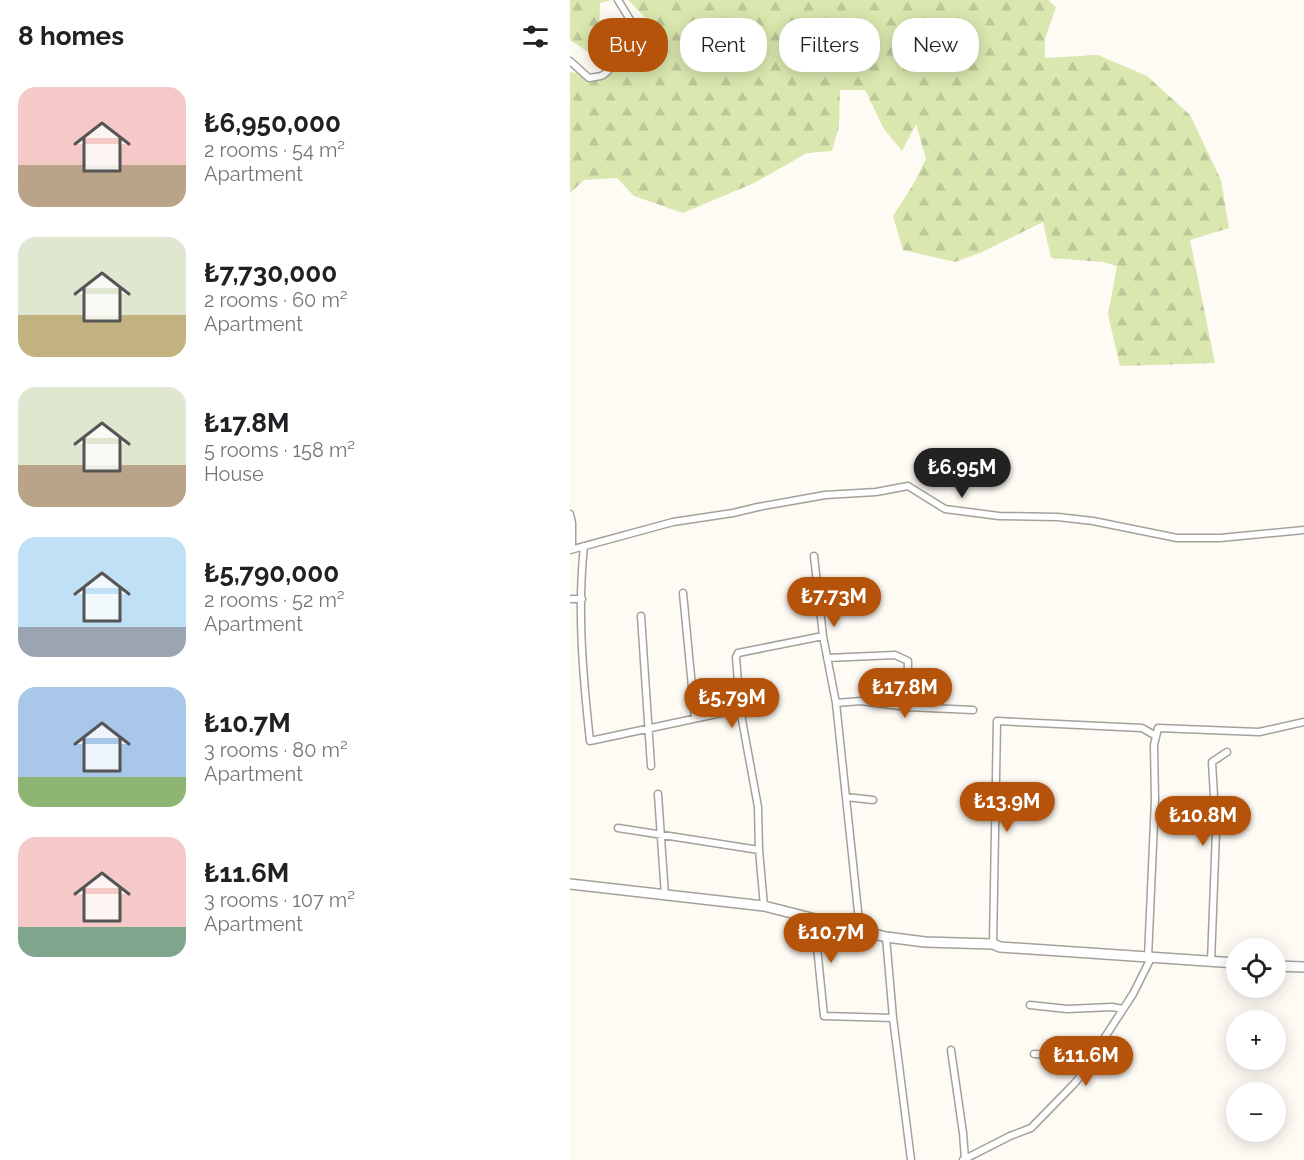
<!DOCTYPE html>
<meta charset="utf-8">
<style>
:root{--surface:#fff;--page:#f6f6f6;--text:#202124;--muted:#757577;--accent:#b45309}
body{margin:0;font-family:Raleway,sans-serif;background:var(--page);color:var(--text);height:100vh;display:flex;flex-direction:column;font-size:22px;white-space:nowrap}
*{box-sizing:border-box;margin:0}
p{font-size:20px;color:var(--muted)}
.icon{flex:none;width:33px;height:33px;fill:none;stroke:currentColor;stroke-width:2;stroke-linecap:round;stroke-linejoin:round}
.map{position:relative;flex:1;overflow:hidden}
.panel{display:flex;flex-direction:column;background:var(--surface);width:570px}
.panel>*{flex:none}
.top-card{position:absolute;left:18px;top:18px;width:570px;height:54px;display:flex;gap:12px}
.controls{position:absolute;left:656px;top:938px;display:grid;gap:12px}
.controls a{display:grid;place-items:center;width:60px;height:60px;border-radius:50%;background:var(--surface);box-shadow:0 3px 15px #0003;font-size:30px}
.price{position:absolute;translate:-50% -51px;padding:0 14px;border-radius:21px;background:var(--accent);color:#fff;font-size:20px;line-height:39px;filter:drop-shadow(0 2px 3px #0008)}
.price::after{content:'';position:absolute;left:50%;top:36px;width:18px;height:14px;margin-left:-9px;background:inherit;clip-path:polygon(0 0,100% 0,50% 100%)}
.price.selected{background:#222;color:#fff}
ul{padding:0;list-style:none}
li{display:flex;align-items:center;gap:18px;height:150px;padding:0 18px}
li span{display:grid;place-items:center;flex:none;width:168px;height:120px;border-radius:18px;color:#555}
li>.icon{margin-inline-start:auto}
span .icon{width:72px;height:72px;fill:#fffc;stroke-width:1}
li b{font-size:26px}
h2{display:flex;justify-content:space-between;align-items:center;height:72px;padding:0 18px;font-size:26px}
.chip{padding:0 21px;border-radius:24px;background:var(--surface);box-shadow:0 3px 15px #0003;font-size:21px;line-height:54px}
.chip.selected{background:var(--accent);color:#fff}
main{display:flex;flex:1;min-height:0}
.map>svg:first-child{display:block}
</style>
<main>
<section class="panel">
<h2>8 homes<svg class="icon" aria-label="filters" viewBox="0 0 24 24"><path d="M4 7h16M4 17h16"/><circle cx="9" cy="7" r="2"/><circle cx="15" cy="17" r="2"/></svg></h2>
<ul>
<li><span style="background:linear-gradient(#f6c9c9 65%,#b9a48a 0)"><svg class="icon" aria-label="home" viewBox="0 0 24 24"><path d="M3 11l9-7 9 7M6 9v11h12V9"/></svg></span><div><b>₺6,950,000</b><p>2 rooms · 54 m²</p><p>Apartment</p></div></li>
<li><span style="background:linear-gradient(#dfe7d0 65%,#c2b280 0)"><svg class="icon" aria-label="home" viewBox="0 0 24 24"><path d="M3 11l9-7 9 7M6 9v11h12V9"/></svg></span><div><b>₺7,730,000</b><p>2 rooms · 60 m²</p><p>Apartment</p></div></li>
<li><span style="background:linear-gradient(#dfe7d0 65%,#b9a48a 0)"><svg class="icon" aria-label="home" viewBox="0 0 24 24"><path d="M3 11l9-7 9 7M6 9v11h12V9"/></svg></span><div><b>₺17.8M</b><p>5 rooms · 158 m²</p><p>House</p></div></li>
<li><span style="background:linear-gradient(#bfe0f5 75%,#9aa5b1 0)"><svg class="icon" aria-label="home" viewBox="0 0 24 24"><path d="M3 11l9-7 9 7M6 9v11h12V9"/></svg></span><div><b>₺5,790,000</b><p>2 rooms · 52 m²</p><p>Apartment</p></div></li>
<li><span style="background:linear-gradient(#a9c7e8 75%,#8fb573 0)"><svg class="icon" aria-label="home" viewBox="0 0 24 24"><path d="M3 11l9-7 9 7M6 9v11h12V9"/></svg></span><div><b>₺10.7M</b><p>3 rooms · 80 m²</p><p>Apartment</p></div></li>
<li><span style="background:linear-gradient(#f6c9c9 75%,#7fa58c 0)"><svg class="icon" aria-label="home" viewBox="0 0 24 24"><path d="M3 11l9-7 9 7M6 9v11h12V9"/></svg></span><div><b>₺11.6M</b><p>3 rooms · 107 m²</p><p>Apartment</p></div></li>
</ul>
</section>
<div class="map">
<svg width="734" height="1160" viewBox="0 0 734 1160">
<defs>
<pattern id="forest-firs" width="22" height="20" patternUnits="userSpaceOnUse" patternTransform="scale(1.5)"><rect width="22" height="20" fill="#dae8af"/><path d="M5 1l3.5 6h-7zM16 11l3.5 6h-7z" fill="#bcc897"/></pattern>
</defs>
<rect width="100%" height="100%" fill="#fefaf4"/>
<path fill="url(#forest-firs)" d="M0,0H41L30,3L29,40L21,54L0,40Z
M58,0H478L486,7L475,39V58L528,55L577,76L620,115L651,180L659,228L620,240L645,363L550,366L538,315L547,266L533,262L481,258L473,222L412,252L385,262L333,250L323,216L344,183L356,159L346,124L332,151L314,129L295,90H270L269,126L262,151L237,153L184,183L113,213L64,196L47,178L14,180L0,193V72L20,75L59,64L80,51L79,21Z"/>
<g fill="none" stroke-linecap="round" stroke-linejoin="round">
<defs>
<path id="minor" d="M0,61L19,78C23,77 30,77 33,75C47,66 59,38 62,23L48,0
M0,514L2,523V549
M14,546C7,611 13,677 20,741L170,709
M0,550L103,522L163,513L188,507L255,495L306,492L338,486L375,509L429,516L488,517L523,521L607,538H650L734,530
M244,556L253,636L266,703L290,930
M113,593L125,718
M0,599H12
M71,616L81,766
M257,658L325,655L338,661L337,707
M266,703L291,701L337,707L403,710
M88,794L95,896
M276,797L303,800
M48,828L189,850
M194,906L189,850L188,807L170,709L166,657L168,653L253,636
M241,918L245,927L254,1016L323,1018
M316,937L323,1018L341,1160
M423,944L427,721L572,728L586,736
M578,957L585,800L584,745L588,728L689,732L734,722
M641,962L646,831L642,762L657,752
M460,1005L497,1009L542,1007L553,1009
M381,1050L393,1133L395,1159
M464,1054L516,1056L522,1062
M393,1160L440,1136L461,1128L504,1084L522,1062L535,1037L563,994L581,958"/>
<path id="secondary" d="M0,884L194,906L316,937L355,942L423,944L430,947L666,963
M705,966L734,967"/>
</defs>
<use href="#minor" stroke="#a4a19b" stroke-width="9"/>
<use href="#secondary" stroke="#a4a19b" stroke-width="12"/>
<use href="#minor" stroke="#fff" stroke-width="6"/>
<use href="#secondary" stroke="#fff" stroke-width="9"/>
</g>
</svg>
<div class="controls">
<a><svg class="icon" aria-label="locate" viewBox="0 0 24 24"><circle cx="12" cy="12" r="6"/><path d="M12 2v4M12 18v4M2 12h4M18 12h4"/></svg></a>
<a>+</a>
<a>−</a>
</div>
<b class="price selected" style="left:392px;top:499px">₺6.95M</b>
<b class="price" style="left:264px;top:628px">₺7.73M</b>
<b class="price" style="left:335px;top:719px">₺17.8M</b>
<b class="price" style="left:162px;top:729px">₺5.79M</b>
<b class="price" style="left:437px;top:833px">₺13.9M</b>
<b class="price" style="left:633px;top:847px">₺10.8M</b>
<b class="price" style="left:261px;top:964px">₺10.7M</b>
<b class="price" style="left:516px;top:1087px">₺11.6M</b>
<div class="top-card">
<a class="chip selected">Buy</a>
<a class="chip">Rent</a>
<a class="chip">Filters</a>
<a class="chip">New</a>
</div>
</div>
</main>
